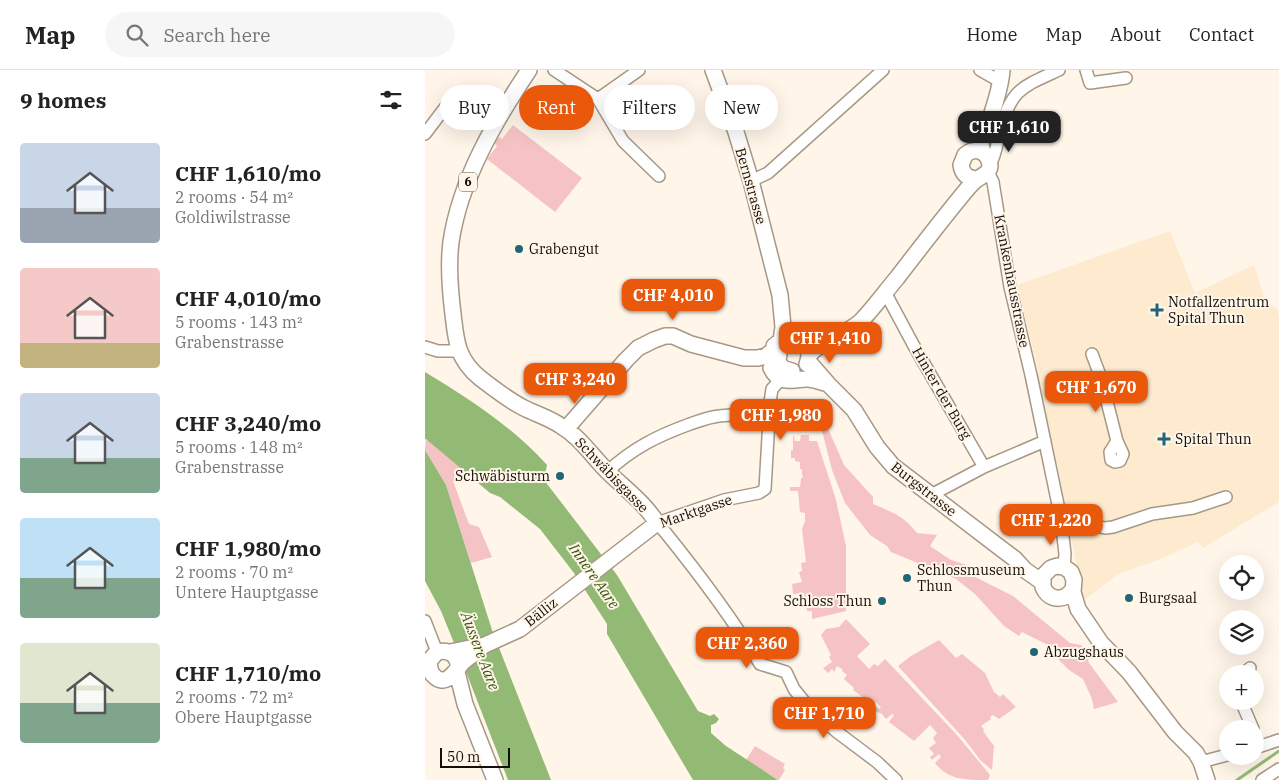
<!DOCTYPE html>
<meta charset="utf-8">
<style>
:root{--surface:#fff;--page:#f6f6f6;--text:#222;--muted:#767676;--line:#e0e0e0;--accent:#ea580c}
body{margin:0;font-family:"IBM Plex Serif",serif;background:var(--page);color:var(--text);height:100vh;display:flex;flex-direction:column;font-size:19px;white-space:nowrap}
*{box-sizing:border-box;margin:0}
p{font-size:16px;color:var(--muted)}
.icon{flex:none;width:28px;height:28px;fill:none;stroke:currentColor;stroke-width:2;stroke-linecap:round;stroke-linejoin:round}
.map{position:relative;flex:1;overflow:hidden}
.side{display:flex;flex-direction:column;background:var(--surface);width:425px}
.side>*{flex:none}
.guide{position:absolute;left:15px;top:15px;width:475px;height:45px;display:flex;gap:10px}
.fabs{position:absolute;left:794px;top:485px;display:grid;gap:10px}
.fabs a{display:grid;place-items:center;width:45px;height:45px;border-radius:50%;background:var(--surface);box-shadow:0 5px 20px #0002;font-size:25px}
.scale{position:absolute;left:15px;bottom:12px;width:70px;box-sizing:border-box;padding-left:5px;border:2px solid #140f08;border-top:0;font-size:14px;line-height:18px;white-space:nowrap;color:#140f08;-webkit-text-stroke:4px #fff5e9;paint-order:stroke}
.price{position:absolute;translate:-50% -42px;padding:0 11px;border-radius:10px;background:var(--accent);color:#fff;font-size:16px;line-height:32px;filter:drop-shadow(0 1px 2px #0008)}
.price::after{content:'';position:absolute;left:50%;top:30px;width:15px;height:11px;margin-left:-8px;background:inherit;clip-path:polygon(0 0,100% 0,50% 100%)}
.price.active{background:#222;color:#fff}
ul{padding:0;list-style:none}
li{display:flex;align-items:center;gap:15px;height:125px;padding:0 20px}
li span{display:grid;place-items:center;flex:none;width:140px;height:100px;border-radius:5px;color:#555}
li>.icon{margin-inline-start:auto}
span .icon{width:60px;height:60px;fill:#fffc;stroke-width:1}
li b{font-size:21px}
h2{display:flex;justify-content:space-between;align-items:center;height:60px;padding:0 20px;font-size:21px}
.chip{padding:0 18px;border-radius:22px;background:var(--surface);box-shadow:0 5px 20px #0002;font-size:18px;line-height:45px}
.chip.active{background:var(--accent);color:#fff}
header{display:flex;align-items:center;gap:30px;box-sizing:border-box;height:70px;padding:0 25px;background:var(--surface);border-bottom:1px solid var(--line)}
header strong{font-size:24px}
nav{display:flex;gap:28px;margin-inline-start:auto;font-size:18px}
.search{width:350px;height:45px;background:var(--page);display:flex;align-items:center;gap:12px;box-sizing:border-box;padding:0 18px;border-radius:28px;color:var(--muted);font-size:19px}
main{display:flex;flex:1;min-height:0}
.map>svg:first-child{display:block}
</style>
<header>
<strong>Map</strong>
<div class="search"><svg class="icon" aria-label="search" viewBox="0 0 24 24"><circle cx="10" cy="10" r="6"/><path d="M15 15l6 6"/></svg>Search here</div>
<nav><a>Home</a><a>Map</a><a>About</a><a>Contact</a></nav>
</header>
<main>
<section class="side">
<h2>9 homes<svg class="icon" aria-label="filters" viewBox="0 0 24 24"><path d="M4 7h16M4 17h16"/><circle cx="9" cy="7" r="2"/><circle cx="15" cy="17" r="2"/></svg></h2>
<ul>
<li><span style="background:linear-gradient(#c9d6e8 65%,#9aa5b1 0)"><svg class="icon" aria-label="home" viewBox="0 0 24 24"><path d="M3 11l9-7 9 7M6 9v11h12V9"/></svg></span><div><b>CHF 1,610/mo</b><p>2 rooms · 54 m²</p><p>Goldiwilstrasse</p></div></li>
<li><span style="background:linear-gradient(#f6c9c9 75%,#c2b280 0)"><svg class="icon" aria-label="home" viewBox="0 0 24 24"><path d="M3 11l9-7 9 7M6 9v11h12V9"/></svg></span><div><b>CHF 4,010/mo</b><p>5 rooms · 143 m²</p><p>Grabenstrasse</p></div></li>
<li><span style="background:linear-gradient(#c9d6e8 65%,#7fa58c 0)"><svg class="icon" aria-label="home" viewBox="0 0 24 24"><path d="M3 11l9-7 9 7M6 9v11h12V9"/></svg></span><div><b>CHF 3,240/mo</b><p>5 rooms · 148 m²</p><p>Grabenstrasse</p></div></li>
<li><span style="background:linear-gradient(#bfe0f5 60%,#7fa58c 0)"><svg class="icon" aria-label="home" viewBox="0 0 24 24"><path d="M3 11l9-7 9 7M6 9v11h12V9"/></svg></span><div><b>CHF 1,980/mo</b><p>2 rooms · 70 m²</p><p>Untere Hauptgasse</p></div></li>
<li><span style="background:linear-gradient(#dfe7d0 60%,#7fa58c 0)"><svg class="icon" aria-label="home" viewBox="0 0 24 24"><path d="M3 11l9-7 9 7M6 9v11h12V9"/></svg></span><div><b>CHF 1,710/mo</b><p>2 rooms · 72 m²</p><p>Obere Hauptgasse</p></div></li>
</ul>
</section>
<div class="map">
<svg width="854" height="710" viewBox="0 0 854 710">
<rect width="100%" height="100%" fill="#fff5e9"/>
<path fill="#feeace" d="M745,161L770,223L829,195L840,230L852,239L854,247V432L778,478L773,472L733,490L693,504L658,531L632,392H629L611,305L614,303L592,215Z"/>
<path fill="#f5c3c4" d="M88,55L157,108L130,142L62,89L72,76L69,73L74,67L77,69Z
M402,356L419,395L448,427V434C467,442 479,446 492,463L512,465L505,476L526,490L551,498L548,506L588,526L645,573L656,575L661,582L664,593L693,632L669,639L667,629L658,609L644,600L631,587L633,580L597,562L594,566L579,556L550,524L531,509L466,482L462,476L445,465L420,433L407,400L396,357Z
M376,365H384V371H392L411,430L421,476V541L387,549V541H382L379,523L368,524L367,514L377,512L374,502L377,501L376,493L381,492L377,459L380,451V443L375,442L373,421H365V417H375L376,409L378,406L377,405V399H375V392L370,391V388H366V380H368V366H369L370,371H375Z
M1,368L44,404L28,411L44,454L54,457L67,487L46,493L21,415L0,380Z
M421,549L445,574L432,586L444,599L449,594L453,596L460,589L532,665L565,705L563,710C540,710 523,710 510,693L516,687L514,684L507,690L505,687L509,684L504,678L511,673L508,668L512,663L505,655L489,671L464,652L469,645L467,644L461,649L457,644L448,640L451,637L454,639L456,637L451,632L448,635L446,633L442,638H440L438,636L442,630L428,620L429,618L419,609L422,605L417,601L418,600L412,596L409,602L407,599L403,603L398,598L407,592L404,587L406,585L396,565L401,559L414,557Z
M514,570L531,588L537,584L560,603L569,622L575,627L578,624L591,637L574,649L568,645L565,647L566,649L556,656L559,659L558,661L569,676L567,700L556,691L541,671L473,596L486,586Z
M330,676L360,694L358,698L360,700L354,710L321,690Z"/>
<path fill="#92ba75" d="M0,302C44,329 87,356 122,395L119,410L192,505L273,641L285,646L289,644L294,649L291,653L286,655V663L301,676L353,710H268L182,564V554L149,503L115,459L75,427L65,423L1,369H0Z
M0,380L21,415L67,560L126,710H83L43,607L16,541L0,511Z"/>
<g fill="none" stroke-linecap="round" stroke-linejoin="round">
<path stroke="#92ba75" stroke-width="3" d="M812,710L854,681"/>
<defs>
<path id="minor" d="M129,0L173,29L198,71L234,106
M555,0L576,12
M661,0L665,13L701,8
M173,29L214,0
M0,64L22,35
M565,95C571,84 572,73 575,61C586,19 597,17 634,0
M563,102L568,112L585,217L606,305L636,449L640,484L639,497
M326,111L343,103L458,0
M460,222L489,276L559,397
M0,277L13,281H34
M667,284L676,308L692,371L698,384L695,391L690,392L686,390L685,382L692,371
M356,309L347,319L345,332L340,419L334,423L299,430L232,453L240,462C274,504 307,548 335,594L361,602L369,619L386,640L412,662L452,692L471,710
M182,402C208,378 232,366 265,354C274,351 284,347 294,346C311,344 328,345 344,345
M506,425L559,397L620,371
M638,459L667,455L680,458L688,457L727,444L768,438L801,427
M0,551L12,582
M818,604L825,598
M816,631L828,659
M830,678L854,670
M776,692L802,685
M837,710L854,699"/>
<path id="major" d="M288,0L311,62L326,111L355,225L358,257L353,291L357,298L367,301
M558,82C552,67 560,59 566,46C571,31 576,15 577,0
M349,276C365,261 391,271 382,294
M384,285C397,270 420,265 435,252C448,239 460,222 472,208C495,178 518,148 543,118C545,116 548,112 551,110C558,105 568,102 564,91C560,79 548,78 540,85L536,95C537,104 543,109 552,109
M383,291L403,314L429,340L452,377L468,396L578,480L590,489L600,500L617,512
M346,298C355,316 366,309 382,309C389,309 396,312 403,314
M141,359L201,290L213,278L229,270L240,266H248L266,274L319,288H333L341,286L346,282
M648,519C640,532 624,531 618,517V506L626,498L632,496L639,497L646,502L649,510L648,522L653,539L676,573L704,602L750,662L771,683L776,692L782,710
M25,582L60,575L95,559L232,453C219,432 199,418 182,401C167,386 155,367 136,356C125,348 111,344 99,338C83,330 68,318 55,308C32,289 31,271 28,244C25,220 23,195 26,172C35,110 70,51 104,0
M33,599C34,586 25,579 12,582L5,590C4,595 4,600 8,605C21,619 31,600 38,592C44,587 51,582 57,577
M32,602L40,634L70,710"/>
</defs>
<use href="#minor" stroke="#a69885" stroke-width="14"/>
<use href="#major" stroke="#a69885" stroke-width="18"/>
<use href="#minor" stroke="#fff" stroke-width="11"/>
<use href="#major" stroke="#fff" stroke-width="15"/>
</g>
<g fill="#226577" stroke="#fff5e9" stroke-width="2">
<circle cx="94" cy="179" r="5"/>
<path d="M729.5 232.5h5v5h5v5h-5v5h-5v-5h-5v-5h5z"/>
<path d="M736.5 361.5h5v5h5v5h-5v5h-5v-5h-5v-5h5z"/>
<circle cx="135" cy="406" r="5"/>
<circle cx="482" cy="508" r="5"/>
<circle cx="704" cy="528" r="5"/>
<circle cx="457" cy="531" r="5"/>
<circle cx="609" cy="582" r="5"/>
</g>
<g text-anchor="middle" stroke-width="4" stroke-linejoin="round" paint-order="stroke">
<rect fill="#fff5e9" stroke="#5a544c" stroke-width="1" x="34" y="102.5" width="18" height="19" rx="4"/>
<g font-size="12" font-weight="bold" fill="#140f08">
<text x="43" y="116">6</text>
</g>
<g font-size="14" fill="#140f08" stroke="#fff5e9">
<text transform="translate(326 116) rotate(74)" y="5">Bernstrasse</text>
<text transform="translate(587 211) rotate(79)" y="5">Krankenhausstrasse</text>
<text transform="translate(517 323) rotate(60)" y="5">Hinter der Burg</text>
<text transform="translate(187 405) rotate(46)" y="5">Schwäbisgasse</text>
<text transform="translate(499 419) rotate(38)" y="5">Burgstrasse</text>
<text transform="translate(271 441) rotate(-19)" y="5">Marktgasse</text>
<text transform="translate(116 542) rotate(-38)" y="5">Bälliz</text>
</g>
<g font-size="14" fill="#140f08" stroke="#fff5e9" text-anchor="start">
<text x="104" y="184">Grabengut</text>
<text x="743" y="237">Notfallzentrum<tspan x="743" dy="16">Spital Thun</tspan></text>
<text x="750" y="374">Spital Thun</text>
<text x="125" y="411" text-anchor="end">Schwäbisturm</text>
<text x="492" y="505">Schlossmuseum<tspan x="492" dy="16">Thun</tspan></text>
<text x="714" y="533">Burgsaal</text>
<text x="447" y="536" text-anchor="end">Schloss Thun</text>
<text x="619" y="587">Abzugshaus</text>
</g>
<g font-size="15" font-style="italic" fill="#31550a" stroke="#fff5e9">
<text transform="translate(169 506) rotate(55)" y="5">Innere Aare</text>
<text transform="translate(55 581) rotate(69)" y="5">Äussere Aare</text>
</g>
</g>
</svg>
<div class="fabs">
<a><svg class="icon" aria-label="locate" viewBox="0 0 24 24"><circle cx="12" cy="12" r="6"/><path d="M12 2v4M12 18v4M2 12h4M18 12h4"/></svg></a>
<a><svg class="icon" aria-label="layers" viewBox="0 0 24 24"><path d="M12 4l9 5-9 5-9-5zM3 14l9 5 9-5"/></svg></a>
<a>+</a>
<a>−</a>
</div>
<div class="scale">50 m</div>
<b class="price active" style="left:584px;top:83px">CHF 1,610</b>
<b class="price" style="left:248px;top:251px">CHF 4,010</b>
<b class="price" style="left:405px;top:294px">CHF 1,410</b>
<b class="price" style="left:150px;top:335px">CHF 3,240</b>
<b class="price" style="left:671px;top:343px">CHF 1,670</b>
<b class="price" style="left:356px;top:371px">CHF 1,980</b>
<b class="price" style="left:626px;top:476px">CHF 1,220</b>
<b class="price" style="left:322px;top:599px">CHF 2,360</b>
<b class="price" style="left:399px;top:669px">CHF 1,710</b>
<div class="guide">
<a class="chip">Buy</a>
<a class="chip active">Rent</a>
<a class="chip">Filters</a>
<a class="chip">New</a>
</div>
</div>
</main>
